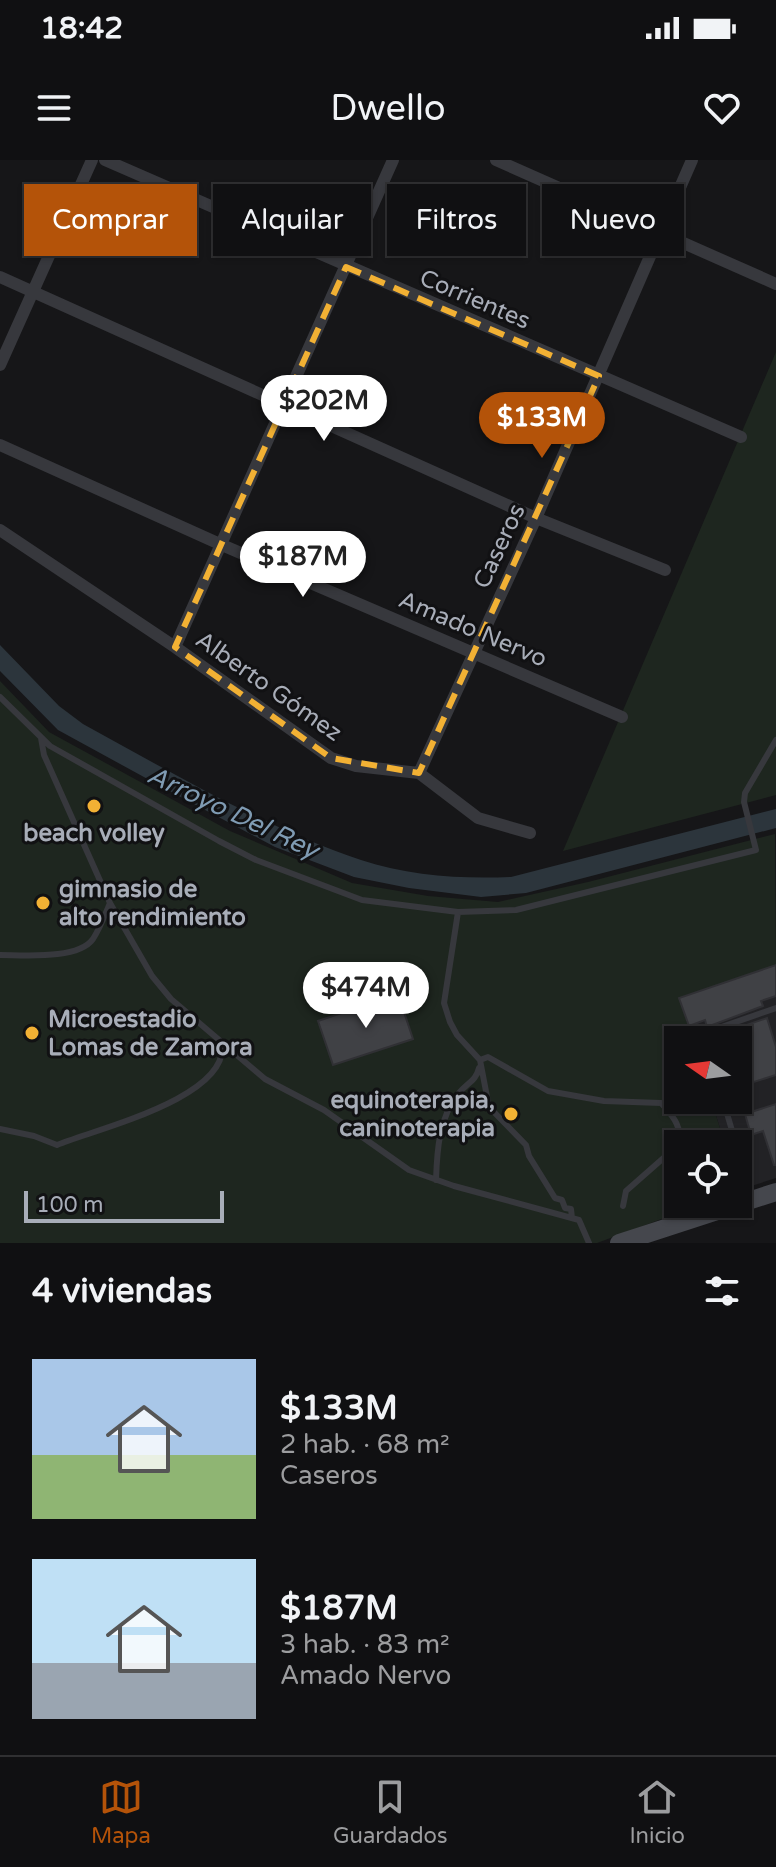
<!DOCTYPE html>
<html lang="es">
<meta charset="utf-8">
<style>
:root{--surface:#101012;--page:#19191b;--text:#f1f3f6;--muted:#9c9d9f;--line:#303032;--accent:#b45309}
body{margin:0;font-family:"Varela Round",sans-serif;background:var(--page);color:var(--text);height:100vh;display:flex;flex-direction:column;font-size:30px;white-space:nowrap}
*{box-sizing:border-box;margin:0}
p{font-size:26px;color:var(--muted)}
.icon{flex:none;width:44px;height:44px;fill:none;stroke:currentColor;stroke-width:2;stroke-linecap:round;stroke-linejoin:round}
.map{position:relative;height:1083px;overflow:hidden}
.sheet{display:flex;flex-direction:column;background:var(--surface);flex:1}
.sheet>*{flex:none}
.guide{position:absolute;left:24px;top:24px;width:728px;height:72px;display:flex;gap:16px}
.needle{width:52px;rotate:284deg}
.tools{position:absolute;left:664px;top:866px;display:grid;gap:16px}
.tools a{display:grid;place-items:center;width:88px;height:88px;border-radius:0px;background:var(--surface);box-shadow:0 2px 6px #0004,0 0 0 2px var(--line);font-size:40px}
.scale{position:absolute;left:24px;bottom:20px;width:200px;box-sizing:border-box;padding-left:8px;border:4px solid #a8adb8;border-top:0;font-size:22px;line-height:28px;white-space:nowrap;color:#a8adb8;-webkit-text-stroke:6px #111113;paint-order:stroke}
.price{position:absolute;translate:-50% -68px;padding:0 18px;border-radius:28px;background:#fff;color:#222;font-size:26px;line-height:52px;filter:drop-shadow(0 2px 4px #0008)}
.price::after{content:'';position:absolute;left:50%;top:48px;width:24px;height:18px;margin-left:-12px;background:inherit;clip-path:polygon(0 0,100% 0,50% 100%)}
.price.selected{background:var(--accent);color:#fff}
ul{padding:0;list-style:none}
li{display:flex;align-items:center;gap:24px;height:200px;padding:0 32px}
li span{display:grid;place-items:center;flex:none;width:224px;height:160px;border-radius:0px;color:#555}
li>.icon{margin-inline-start:auto}
span .icon{width:96px;height:96px;fill:#fffc;stroke-width:1}
li b{font-size:34px}
h2{display:flex;justify-content:space-between;align-items:center;height:96px;padding:0 32px;font-size:34px}
.chip{padding:0 28px;border-radius:0px;background:var(--surface);box-shadow:0 2px 6px #0004,0 0 0 2px var(--line);font-size:28px;line-height:72px}
.chip.selected{background:var(--accent);color:#fff}
.status{display:flex;justify-content:space-between;align-items:center;height:56px;padding:0 40px;background:var(--surface);direction:ltr}
.status svg{height:22px;fill:currentColor}
header{display:flex;justify-content:space-between;align-items:center;height:104px;padding:0 32px;background:var(--surface);font-size:36px;font-weight:600}
.tabs{display:flex;justify-content:space-around;align-items:center;height:112px;border-top:2px solid var(--line);background:var(--surface);font-size:22px;color:var(--muted)}
.tabs a{display:grid;justify-items:center;gap:4px}
.tabs .selected{color:var(--accent)}
.map>svg:first-child{display:block}
</style>
<div class="status"><b>18:42</b><svg viewBox="0 0 49 12"><path d="M0 12V9h3v3zM5 12V6h3v6zM10 12V3h3v9zM15 12V0h3v12zM26 1h20v11H26zM47 4h2v5h-2z"/></svg></div>
<header><svg class="icon" aria-label="menu" viewBox="0 0 24 24"><path d="M4 6h16M4 12h16M4 18h16"/></svg>Dwello<svg class="icon" aria-label="heart" viewBox="0 0 24 24"><path d="M12 20l-8-8c-3-5 5-10 8-4 3-6 11-1 8 4z"/></svg></header>
<div class="map">
<svg width="776" height="1083" viewBox="0 0 776 1083">
<rect width="100%" height="100%" fill="#161618"/>
<path fill="#222225" d="M776,805V1018L739,1030L738,984H725L711,940H738V880H693L679,838Z"/>
<path fill="#1e261f" d="M776,192V635L563,691Z
M0,521L49,572L230,671L352,723L428,736L498,742L588,722L775,674L776,805L679,838L693,880H678V940H711L725,984H678V1044H702L597,1083H0Z"/>
<path fill="#2c353c" d="M0,485L59,546L83,564C173,613 263,667 361,700C409,716 461,719 511,717L776,649V668L526,733L481,737L409,728L354,717L275,687L175,634L58,570L0,511Z"/>
<path fill="#404145" stroke="#303034" stroke-width="2" d="M776,805V836L761,841L763,846L707,867L705,860L689,866L679,838Z
M398,834L413,879L333,905L318,861Z
M767,858L776,887V915L738,927V880H713L717,875Z
M776,944V1005H774L763,971L751,975L745,954Z"/>
<g fill="none" stroke-linecap="round" stroke-linejoin="round">
<path stroke="#37383d" stroke-width="6" d="M0,537L50,586L219,681L256,700L362,740L458,752L516,750L756,690L744,642L745,633L776,580
M110,743L152,816L171,839L265,919L324,950L409,1010L454,1026L579,1060L589,1083
M458,752L444,843L450,862L457,875L480,900L489,947L526,985L529,996L555,1038L562,1040L565,1048L571,1049L572,1058
M0,795C24,795 78,800 93,779C100,768 105,755 110,743L44,595L41,578
M705,880L713,870L776,848
M480,900L488,897L548,931L604,941L661,943C672,955 686,970 676,987L626,1031L623,1046
M723,940L736,984
M0,969L34,976L57,985C96,969 229,938 222,884
M738,990L752,1036
M436,1020C437,990 439,957 459,933C467,923 476,921 479,908"/>
<path stroke="#37383d" stroke-width="12" d="M105,0L741,277
M496,0L776,124
M0,117L536,358L665,410
M0,205L92,0
M0,285L222,385L622,557
M0,370L175,487L331,598L356,606L419,613L478,658L530,673
M175,487L393,0
M419,613L536,358L692,0"/>
<path stroke="#45474d" stroke-width="18" d="M619,1083L776,1032"/>
</g>
<path fill="none" stroke="#f2b134" stroke-width="6" stroke-dasharray="16 10" stroke-linejoin="round" d="M346,107L599,216L419,613L331,598L175,487Z"/>
<g fill="#f2b134" stroke="#111113" stroke-width="3">
<circle cx="94" cy="646" r="8"/>
<circle cx="43" cy="743" r="8"/>
<circle cx="32" cy="873" r="8"/>
<circle cx="511" cy="954" r="8"/>
</g>
<g text-anchor="middle" stroke-width="6" stroke-linejoin="round" paint-order="stroke">
<g font-size="24" fill="#a8adb8" stroke="#111113">
<text transform="translate(475 139) rotate(23)" y="8">Corrientes</text>
<text transform="translate(499 386) rotate(-65)" y="8">Caseros</text>
<text transform="translate(473 469) rotate(23)" y="8">Amado Nervo</text>
<text transform="translate(269 526) rotate(35)" y="8">Alberto Gómez</text>
</g>
<g font-size="24" font-weight="bold" fill="#a8adb8" stroke="#111113" text-anchor="start">
<text x="94" y="681" text-anchor="middle">beach volley</text>
<text x="59" y="737">gimnasio de<tspan x="59" dy="28">alto rendimiento</tspan></text>
<text x="48" y="867">Microestadio<tspan x="48" dy="28">Lomas de Zamora</tspan></text>
<text x="495" y="948" text-anchor="end">equinoterapia,<tspan x="495" dy="28">caninoterapia</tspan></text>
</g>
<g font-size="26" font-style="italic" fill="#7f9bb3" stroke="#111113">
<text transform="translate(233 652) rotate(25)" y="9">Arroyo Del Rey</text>
</g>
</g>
</svg>
<div class="tools">
<a><svg class="needle" viewBox="-14 -14 28 28"><path d="M0-13l5 13h-10z" fill="#e53935"/><path d="M0 13l5-13h-10z" fill="#9c9d9f"/></svg></a>
<a><svg class="icon" aria-label="locate" viewBox="0 0 24 24"><circle cx="12" cy="12" r="6"/><path d="M12 2v4M12 18v4M2 12h4M18 12h4"/></svg></a>
</div>
<div class="scale">100 m</div>
<b class="price" style="left:324px;top:283px">$202M</b>
<b class="price selected" style="left:542px;top:300px">$133M</b>
<b class="price" style="left:303px;top:439px">$187M</b>
<b class="price" style="left:366px;top:870px">$474M</b>
<div class="guide">
<a class="chip selected">Comprar</a>
<a class="chip">Alquilar</a>
<a class="chip">Filtros</a>
<a class="chip">Nuevo</a>
</div>
</div>
<section class="sheet">
<h2>4 viviendas<svg class="icon" aria-label="filters" viewBox="0 0 24 24"><path d="M4 7h16M4 17h16"/><circle cx="9" cy="7" r="2"/><circle cx="15" cy="17" r="2"/></svg></h2>
<ul>
<li><span style="background:linear-gradient(#a9c7e8 60%,#8fb573 0)"><svg class="icon" aria-label="home" viewBox="0 0 24 24"><path d="M3 11l9-7 9 7M6 9v11h12V9"/></svg></span><div><b>$133M</b><p>2 hab. · 68 m²</p><p>Caseros</p></div></li>
<li><span style="background:linear-gradient(#bfe0f5 65%,#9aa5b1 0)"><svg class="icon" aria-label="home" viewBox="0 0 24 24"><path d="M3 11l9-7 9 7M6 9v11h12V9"/></svg></span><div><b>$187M</b><p>3 hab. · 83 m²</p><p>Amado Nervo</p></div></li>
</ul>
</section>
<nav class="tabs">
<a class="selected"><svg class="icon" aria-label="map" viewBox="0 0 24 24"><path d="M3 6l6-2 6 2 6-2v14l-6 2-6-2-6 2zM9 4v14M15 6v14"/></svg>Mapa</a>
<a><svg class="icon" aria-label="saved" viewBox="0 0 24 24"><path d="M7 4h10v16l-5-4-5 4z"/></svg>Guardados</a>
<a><svg class="icon" aria-label="home" viewBox="0 0 24 24"><path d="M3 11l9-7 9 7M6 9v11h12V9"/></svg>Inicio</a>
</nav>
